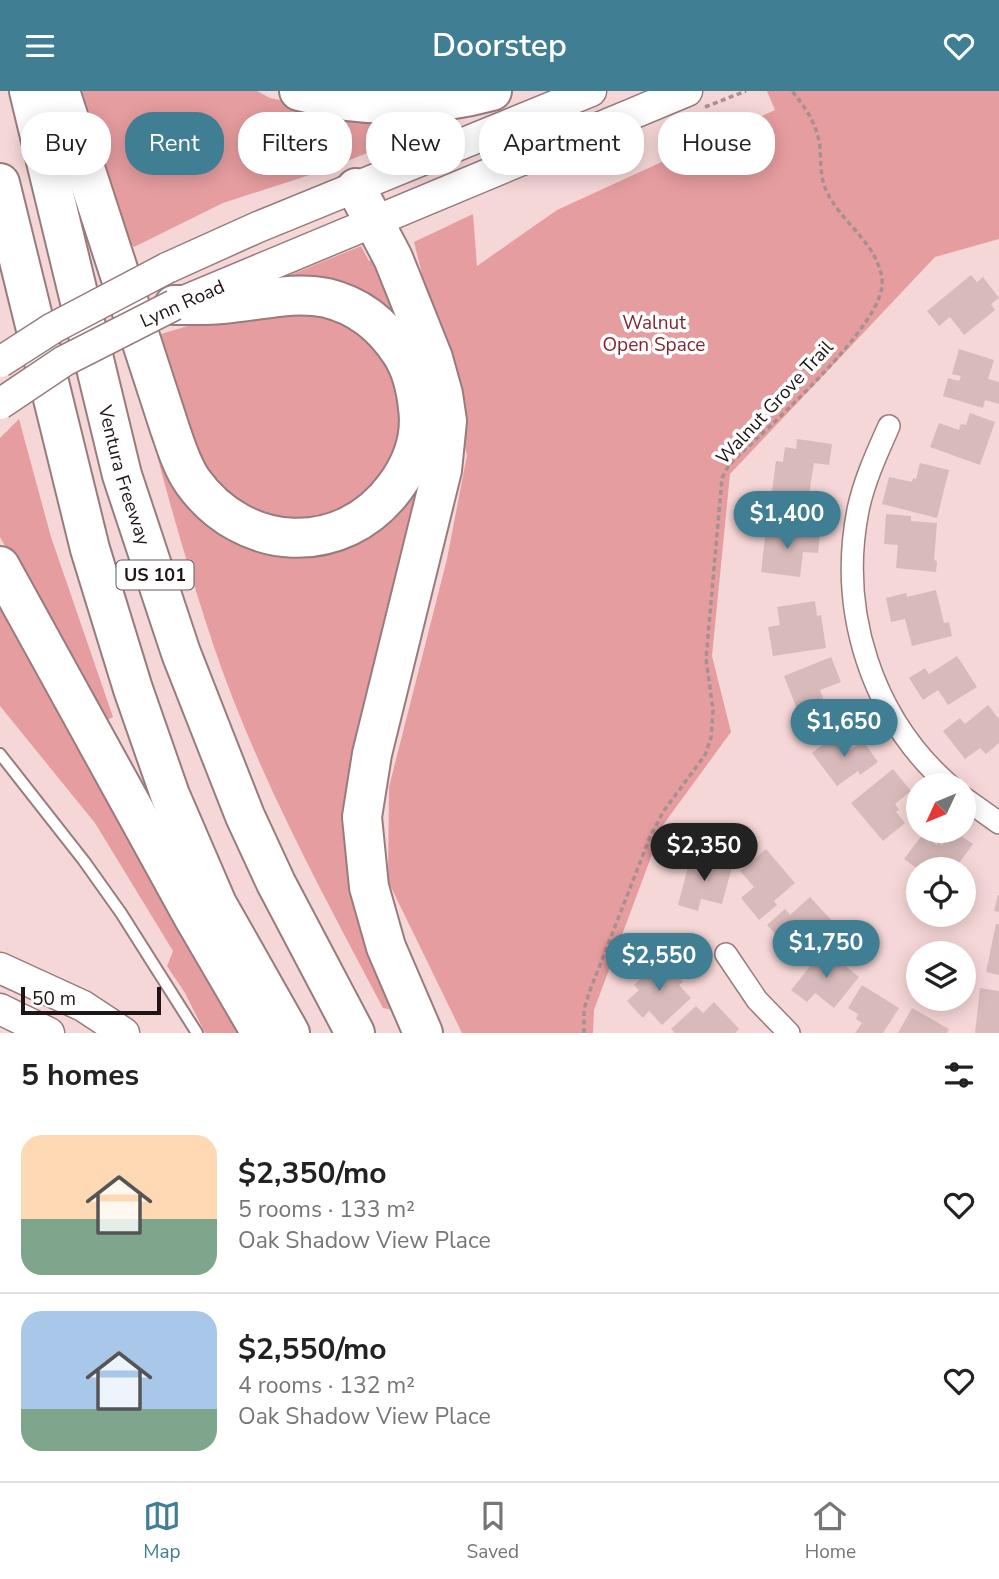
<!DOCTYPE html>
<meta charset="utf-8">
<style>
:root{--surface:#fff;--page:#f6f6f6;--text:#222;--muted:#767676;--line:#e0e0e0;--accent:#3f7e93}
body{margin:0;font-family:"Nunito Sans",sans-serif;background:var(--page);color:var(--text);height:100vh;display:flex;flex-direction:column;font-size:26px;white-space:nowrap}
*{box-sizing:border-box;margin:0}
p{font-size:23px;color:var(--muted)}
.icon{flex:none;width:38px;height:38px;fill:none;stroke:currentColor;stroke-width:2;stroke-linecap:round;stroke-linejoin:round}
.map{position:relative;height:942px;overflow:hidden}
.panel{display:flex;flex-direction:column;background:var(--surface);flex:1}
.panel>*{flex:none}
.guide{position:absolute;left:21px;top:21px;width:957px;height:63px;display:flex;gap:14px}
.needle{width:46px;rotate:226deg}
.fabs{position:absolute;left:906px;top:682px;display:grid;gap:14px}
.fabs a{display:grid;place-items:center;width:70px;height:70px;border-radius:50%;background:var(--surface);box-shadow:0 4px 18px #0003;font-size:35px}
.scale{position:absolute;left:21px;bottom:18px;width:140px;box-sizing:border-box;padding-left:7px;border:4px solid #201515;border-top:0;font-size:19px;line-height:24px;white-space:nowrap;color:#201515;-webkit-text-stroke:5px #fff;paint-order:stroke}
.price{position:absolute;translate:-50% -60px;padding:0 16px;border-radius:24px;background:var(--accent);color:#fff;font-size:23px;line-height:46px;filter:drop-shadow(0 2px 4px #0008)}
.price::after{content:'';position:absolute;left:50%;top:42px;width:21px;height:16px;margin-left:-10px;background:inherit;clip-path:polygon(0 0,100% 0,50% 100%)}
.price.current{background:#222;color:#fff}
ul{padding:0;list-style:none}
li{display:flex;align-items:center;gap:21px;height:175px;padding:0 21px}
li+li{border-top:2px solid var(--line)}
li span{display:grid;place-items:center;flex:none;width:196px;height:140px;border-radius:21px;color:#555}
li>.icon{margin-inline-start:auto}
span .icon{width:84px;height:84px;fill:#fffc;stroke-width:1}
li b{font-size:30px}
h2{display:flex;justify-content:space-between;align-items:center;height:84px;padding:0 21px;font-size:30px}
.pill{padding:0 24px;border-radius:28px;background:var(--surface);box-shadow:0 4px 18px #0003;font-size:24px;line-height:63px}
.pill.current{background:var(--accent);color:#fff}
header{display:flex;justify-content:space-between;align-items:center;height:91px;padding:0 21px;background:var(--accent);color:#fff;font-size:32px;font-weight:600}
.dock{display:flex;justify-content:space-around;align-items:center;height:98px;border-top:2px solid var(--line);background:var(--surface);font-size:19px;color:var(--muted)}
.dock a{display:grid;justify-items:center;gap:4px}
.dock .current{color:var(--accent)}
.map>svg:first-child{display:block}
</style>
<header><svg class="icon" aria-label="menu" viewBox="0 0 24 24"><path d="M4 6h16M4 12h16M4 18h16"/></svg>Doorstep<svg class="icon" aria-label="heart" viewBox="0 0 24 24"><path d="M12 20l-8-8c-3-5 5-10 8-4 3-6 11-1 8 4z"/></svg></header>
<div class="map">
<svg width="999" height="942" viewBox="0 0 999 942">
<rect width="100%" height="100%" fill="#f6d7d7"/>
<path fill="#e69d9f" d="M82,0H257L270,7L351,23L486,14L325,79L223,112L134,156L129,150Z
M767,0H999V148L935,166L730,383L712,565L731,641L663,734L594,919L593,942H462L388,790L389,696L447,468L467,364L414,151L473,123L477,175L557,119L775,19Z
M361,155L369,170L379,165L416,253L432,297L436,322L435,352L425,402L372,615L359,678L355,752L357,804L378,867L397,915L393,919L383,917C321,800 257,682 214,556C184,466 158,373 136,281L145,277C162,319 170,379 203,411C245,453 301,462 354,438C366,433 381,426 390,416C433,366 442,300 402,247C397,240 392,231 385,226C367,211 343,197 319,194C305,193 291,195 278,189Z
M297,217L359,231L403,292L400,365L356,417L303,431L280,428L240,413L223,398L209,380L191,342L155,245L197,232Z
M19,328L51,446L113,626L101,632L0,446V347Z
M0,498L248,942H205L185,902L167,875L173,860L95,732L0,615Z"/>
<path fill="#d8baba" d="M971,184L977,191L983,186L999,207L991,213L995,219L964,244L950,226L939,235L927,220Z
M959,258L994,269L988,288L999,291V313L985,309L983,317L943,305L948,287L959,290L961,285L952,283Z
M970,322L995,331L980,374L930,356L939,332L959,339L961,333L966,334Z
M797,348L832,353L829,374L814,372L809,403L824,405L821,426L765,418L767,406L771,407L776,370L783,371L785,356L796,358Z
M920,372L949,379L937,427L882,413L889,386L912,391L913,387L916,388Z
M886,423L911,425V430L937,432L934,469L937,470L936,481L896,477L898,454L884,453Z
M766,437L820,444L818,462L803,461L800,486L761,481Z
M936,499L944,532L949,531L952,545L912,555L905,528L891,531L886,507L906,502L907,506Z
M815,510L817,525L821,524L826,557L773,565L768,536L780,534L777,516Z
M957,565L977,596L948,614L938,599L923,609L909,587L925,577L929,583Z
M831,566L841,591L820,599L828,620L802,631L784,585Z
M988,614L999,628V652L986,663L980,657L965,668L943,640L960,627L965,633Z
M838,642L850,659L863,650L878,671L860,684L858,680L837,695L812,662Z
M893,678L911,700L895,713L899,719L896,721L905,732L883,750L851,712Z
M953,740L973,753L954,779H919L904,768L923,743L937,754L938,751L942,754Z
M766,758L795,792L774,810L777,814L759,829L741,807L754,796L740,780Z
M692,761L702,764L701,768L732,776L722,813L701,808L698,820L678,814Z
M998,804H999V821L994,820Z
M810,806L834,832L809,855L803,849L791,860L767,834L785,818L790,824Z
M996,833H999V884L986,881Z
M824,858L859,886L834,917L815,902L807,911L791,899Z
M661,868L683,891L679,894L691,907L662,934L649,920L643,927L627,910L639,899L634,894Z
M862,894L899,917L883,942H855L862,932L856,928L858,923L848,917Z
M980,897L999,900V942H975Z
M714,911L739,938L735,942H675L671,938L696,915L703,922Z
M912,917L949,938L947,942H898Z"/>
<g fill="none" stroke-linecap="round" stroke-linejoin="round">
<defs>
<path id="lane" d="M0,663L84,770L121,822L197,942"/>
<path id="street" d="M889,335C877,362 864,390 858,419C838,521 872,627 950,695
M964,707L999,732
M726,863L757,909L789,942"/>
<path id="secondary" d="M167,177L258,136L591,0
M184,210L687,0
M0,877L83,915L124,942
M0,918L49,942"/>
<g id="highway">
<path id="s1" d="M29,0L122,384L181,562L245,725L276,792L355,942"/>
<path d="M60,0L170,338C176,355 182,376 193,391C243,461 342,468 395,396C412,373 422,346 418,317C416,297 412,279 401,262C383,234 360,215 327,207C295,200 263,209 232,212C213,215 193,214 174,214"/>
<path d="M299,0C364,18 426,18 492,0"/>
<path d="M0,92L90,458L133,598L170,704L217,813L290,942"/>
<path d="M356,97L393,167L433,267L443,303L447,330L442,379L372,663L362,726L369,796L386,856L423,942"/>
<path d="M0,475L195,829L261,942"/>
</g>
</defs>
<use href="#lane" stroke="#987c7d" stroke-width="14"/>
<use href="#street" stroke="#987c7d" stroke-width="24"/>
<use href="#secondary" stroke="#987c7d" stroke-width="33"/>
<use href="#highway" stroke="#987c7d" stroke-width="42"/>
<path stroke="#a89090" stroke-width="3.5" stroke-dasharray="5 3.5" stroke-linecap="butt" d="M705,16L746,0
M584,942V918L589,902L650,746L663,721L705,664L711,647L713,619L706,568L722,387L729,374C761,342 889,232 882,188C877,152 843,133 828,103C820,89 821,72 820,56C817,33 806,17 792,0"/>
<use href="#lane" stroke="#fff" stroke-width="10"/>
<use href="#street" stroke="#fff" stroke-width="21"/>
<use href="#secondary" stroke="#fff" stroke-width="30"/>
<use href="#highway" stroke="#fff" stroke-width="38"/>
<defs>
<path id="secondary-bridge" d="M0,271L53,237L167,177
M0,313L64,270L174,214"/>
</defs>
<use href="#secondary-bridge" stroke="#987c7d" stroke-width="33" stroke-linecap="butt"/>
<use href="#secondary-bridge" stroke="#fff" stroke-width="30"/>
</g>
<g text-anchor="middle" stroke-width="7" stroke-linejoin="round" paint-order="stroke">
<rect fill="#fff" stroke="#635b5b" stroke-width="2" x="116.5" y="469.5" width="77" height="29" rx="5"/>
<g font-size="18" font-weight="bold" fill="#201515">
<text x="155" y="490">US 101</text>
</g>
<g font-size="19" fill="#201515" stroke="#fff">
<text transform="translate(182 212) rotate(-24)" y="7">Lynn Road</text>
<text transform="translate(774 311) rotate(-47)" y="7">Walnut Grove Trail</text>
<text dy="7" stroke="none"><textPath href="#s1" startOffset="396">Ventura Freeway</textPath></text>
</g>
<g font-size="19" fill="#812632" stroke="#fff">
<text x="654" y="238">Walnut<tspan x="654" dy="22">Open Space</tspan></text>
</g>
</g>
</svg>
<div class="fabs">
<a><svg class="needle" viewBox="-14 -14 28 28"><path d="M0-13l5 13h-10z" fill="#e53935"/><path d="M0 13l5-13h-10z" fill="#767676"/></svg></a>
<a><svg class="icon" aria-label="locate" viewBox="0 0 24 24"><circle cx="12" cy="12" r="6"/><path d="M12 2v4M12 18v4M2 12h4M18 12h4"/></svg></a>
<a><svg class="icon" aria-label="layers" viewBox="0 0 24 24"><path d="M12 4l9 5-9 5-9-5zM3 14l9 5 9-5"/></svg></a>
</div>
<div class="scale">50 m</div>
<b class="price" style="left:787px;top:460px">$1,400</b>
<b class="price" style="left:844px;top:668px">$1,650</b>
<b class="price current" style="left:704px;top:792px">$2,350</b>
<b class="price" style="left:826px;top:889px">$1,750</b>
<b class="price" style="left:659px;top:902px">$2,550</b>
<div class="guide">
<a class="pill">Buy</a>
<a class="pill current">Rent</a>
<a class="pill">Filters</a>
<a class="pill">New</a>
<a class="pill">Apartment</a>
<a class="pill">House</a>
</div>
</div>
<section class="panel">
<h2>5 homes<svg class="icon" aria-label="filters" viewBox="0 0 24 24"><path d="M4 7h16M4 17h16"/><circle cx="9" cy="7" r="2"/><circle cx="15" cy="17" r="2"/></svg></h2>
<ul>
<li><span style="background:linear-gradient(#ffd9b3 60%,#7fa58c 0)"><svg class="icon" aria-label="home" viewBox="0 0 24 24"><path d="M3 11l9-7 9 7M6 9v11h12V9"/></svg></span><div><b>$2,350/mo</b><p>5 rooms · 133 m²</p><p>Oak Shadow View Place</p></div><svg class="icon" aria-label="heart" viewBox="0 0 24 24"><path d="M12 20l-8-8c-3-5 5-10 8-4 3-6 11-1 8 4z"/></svg></li>
<li><span style="background:linear-gradient(#a9c7e8 70%,#7fa58c 0)"><svg class="icon" aria-label="home" viewBox="0 0 24 24"><path d="M3 11l9-7 9 7M6 9v11h12V9"/></svg></span><div><b>$2,550/mo</b><p>4 rooms · 132 m²</p><p>Oak Shadow View Place</p></div><svg class="icon" aria-label="heart" viewBox="0 0 24 24"><path d="M12 20l-8-8c-3-5 5-10 8-4 3-6 11-1 8 4z"/></svg></li>
</ul>
</section>
<nav class="dock">
<a class="current"><svg class="icon" aria-label="map" viewBox="0 0 24 24"><path d="M3 6l6-2 6 2 6-2v14l-6 2-6-2-6 2zM9 4v14M15 6v14"/></svg>Map</a>
<a><svg class="icon" aria-label="saved" viewBox="0 0 24 24"><path d="M7 4h10v16l-5-4-5 4z"/></svg>Saved</a>
<a><svg class="icon" aria-label="home" viewBox="0 0 24 24"><path d="M3 11l9-7 9 7M6 9v11h12V9"/></svg>Home</a>
</nav>
